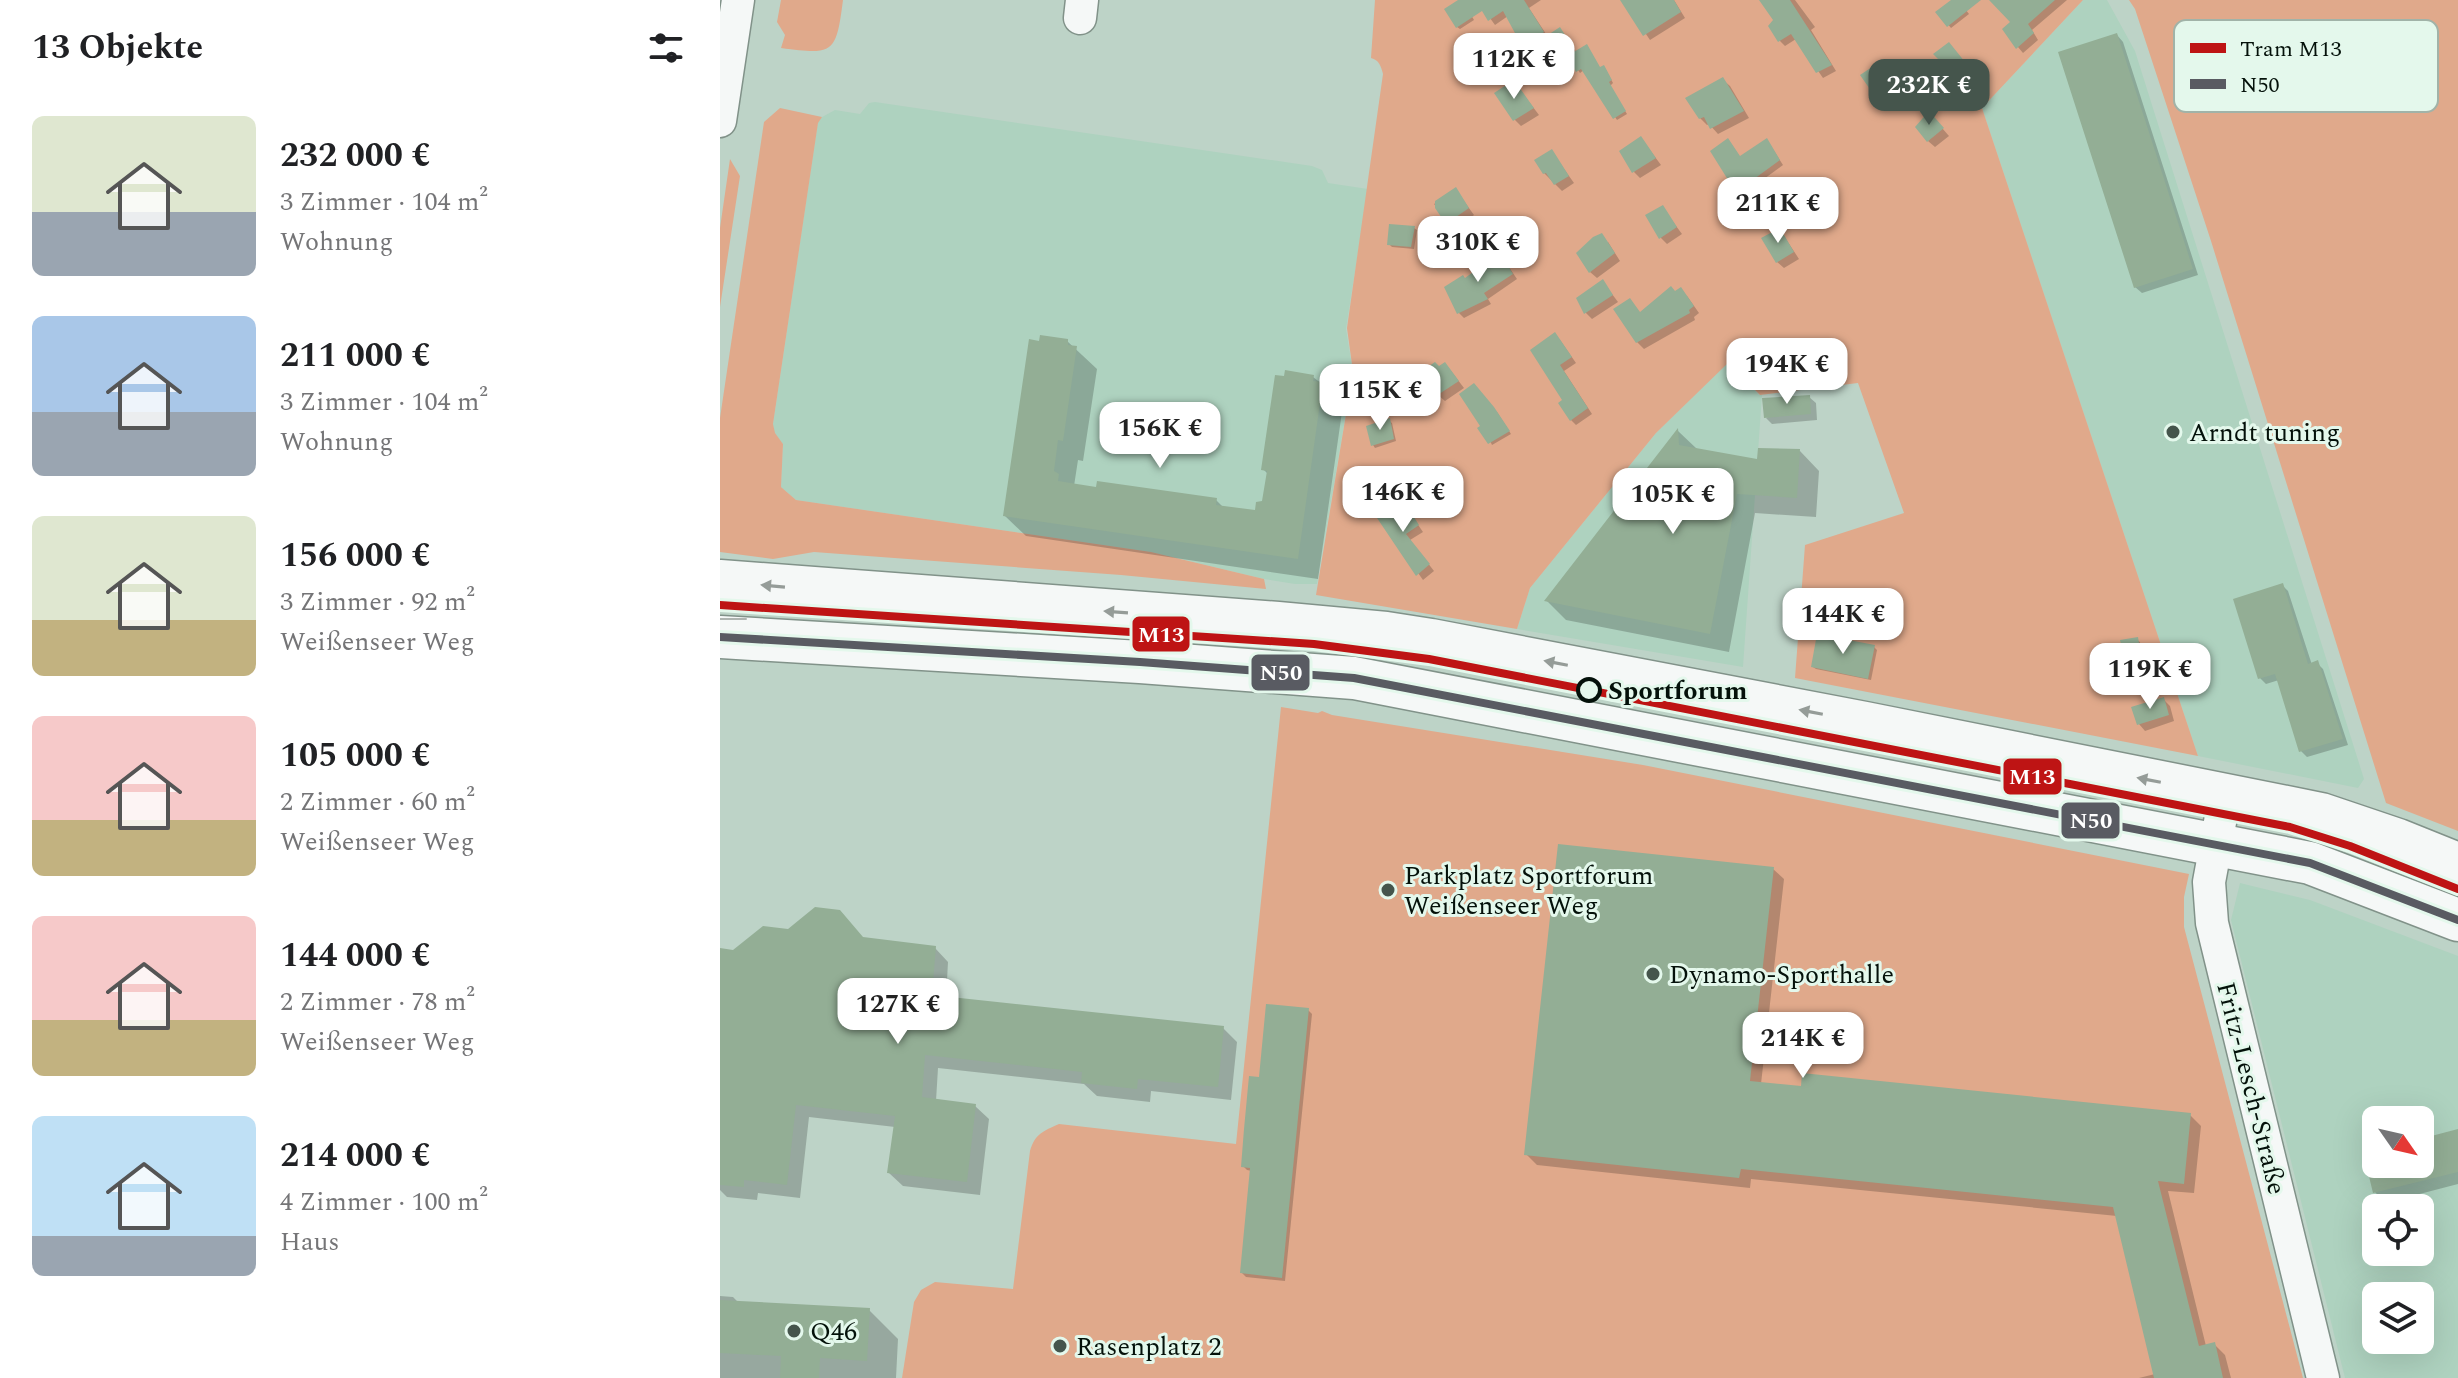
<!DOCTYPE html>
<html lang="de">
<meta charset="utf-8">
<style>
:root{--surface:#fff;--page:#f6f6f6;--text:#202124;--muted:#757577;--accent:#45554c}
body{margin:0;font-family:Spectral,serif;background:var(--page);color:var(--text);height:100vh;display:flex;flex-direction:column;font-size:30px;white-space:nowrap}
*{box-sizing:border-box;margin:0}
p{font-size:26px;color:var(--muted)}
.icon{flex:none;width:44px;height:44px;fill:none;stroke:currentColor;stroke-width:2;stroke-linecap:round;stroke-linejoin:round}
.map{position:relative;flex:1;overflow:hidden}
.side{display:flex;flex-direction:column;background:var(--surface);width:720px}
.side>*{flex:none}
.needle{width:52px;rotate:124deg}
.buttons{position:absolute;left:1642px;top:1106px;display:grid;gap:16px}
.buttons a{display:grid;place-items:center;width:72px;height:72px;border-radius:12px;background:var(--surface);box-shadow:0 8px 32px #0002;font-size:40px}
.price{position:absolute;translate:-50% -68px;padding:0 18px;border-radius:16px;background:#fff;color:#222;font-size:26px;line-height:52px;filter:drop-shadow(0 2px 4px #0008)}
.price::after{content:'';position:absolute;left:50%;top:48px;width:24px;height:18px;margin-left:-12px;background:inherit;clip-path:polygon(0 0,100% 0,50% 100%)}
.price.on{background:var(--accent);color:#fff}
ul{padding:0;list-style:none}
li{display:flex;align-items:center;gap:24px;height:200px;padding:0 32px}
li span{display:grid;place-items:center;flex:none;width:224px;height:160px;border-radius:12px;color:#555}
li>.icon{margin-inline-start:auto}
span .icon{width:96px;height:96px;fill:#fffc;stroke-width:1}
li b{font-size:34px}
h2{display:flex;justify-content:space-between;align-items:center;height:96px;padding:0 32px;font-size:34px}
main{display:flex;flex:1;min-height:0}
.map>svg:first-child{display:block}
</style>
<main>
<section class="side">
<h2>13 Objekte<svg class="icon" aria-label="filters" viewBox="0 0 24 24"><path d="M4 7h16M4 17h16"/><circle cx="9" cy="7" r="2"/><circle cx="15" cy="17" r="2"/></svg></h2>
<ul>
<li><span style="background:linear-gradient(#dfe7d0 60%,#9aa5b1 0)"><svg class="icon" aria-label="home" viewBox="0 0 24 24"><path d="M3 11l9-7 9 7M6 9v11h12V9"/></svg></span><div><b>232 000 €</b><p>3 Zimmer · 104 m²</p><p>Wohnung</p></div></li>
<li><span style="background:linear-gradient(#a9c7e8 60%,#9aa5b1 0)"><svg class="icon" aria-label="home" viewBox="0 0 24 24"><path d="M3 11l9-7 9 7M6 9v11h12V9"/></svg></span><div><b>211 000 €</b><p>3 Zimmer · 104 m²</p><p>Wohnung</p></div></li>
<li><span style="background:linear-gradient(#dfe7d0 65%,#c2b280 0)"><svg class="icon" aria-label="home" viewBox="0 0 24 24"><path d="M3 11l9-7 9 7M6 9v11h12V9"/></svg></span><div><b>156 000 €</b><p>3 Zimmer · 92 m²</p><p>Weißenseer Weg</p></div></li>
<li><span style="background:linear-gradient(#f6c9c9 65%,#c2b280 0)"><svg class="icon" aria-label="home" viewBox="0 0 24 24"><path d="M3 11l9-7 9 7M6 9v11h12V9"/></svg></span><div><b>105 000 €</b><p>2 Zimmer · 60 m²</p><p>Weißenseer Weg</p></div></li>
<li><span style="background:linear-gradient(#f6c9c9 65%,#c2b280 0)"><svg class="icon" aria-label="home" viewBox="0 0 24 24"><path d="M3 11l9-7 9 7M6 9v11h12V9"/></svg></span><div><b>144 000 €</b><p>2 Zimmer · 78 m²</p><p>Weißenseer Weg</p></div></li>
<li><span style="background:linear-gradient(#bfe0f5 75%,#9aa5b1 0)"><svg class="icon" aria-label="home" viewBox="0 0 24 24"><path d="M3 11l9-7 9 7M6 9v11h12V9"/></svg></span><div><b>214 000 €</b><p>4 Zimmer · 100 m²</p><p>Haus</p></div></li>
</ul>
</section>
<div class="map">
<svg width="1738" height="1378" viewBox="0 0 1738 1378">
<rect width="100%" height="100%" fill="#bdd3c7"/>
<path fill="#aed2bf" fill-rule="evenodd" d="M1363,0H1387L1415,51L1644,779L1638,788L1478,756L1262,108Z
M155,102L592,166L602,170L608,183L648,189L626,329L633,372L597,584H575L544,579L431,552L76,500L61,487L63,444L54,433L53,424L98,122L102,117L115,110L140,114L149,103Z
M1008,362L1039,395H1042L1023,667L797,629L810,588L936,433Z
M1520,883L1590,900L1738,956V1378H1625L1511,920ZM1656,1120H1700V1164H1656ZM1656,1208H1700V1252H1656ZM1656,1296H1700V1340H1656Z"/>
<path fill="#e0a98b" d="M61,0H123C116,54 114,55 61,48L65,35L57,22Z
M655,0H1363L1262,108L1478,756L1075,678L1085,545L1184,513L1138,383L1040,395L1008,363L936,433L810,588L797,629L596,595L633,372L627,328L663,74C661,66 659,60 651,58Z
M1409,0H1738V831L1666,803L1491,241L1415,9Z
M60,108L102,117L98,123L53,424L55,433L63,444L61,487L76,500L431,552L544,579L546,589L401,575L94,552L53,559L0,552V418L44,122Z
M10,159L20,176L0,307V228Z
M561,707L598,713L602,711L612,715L923,765L1469,874L1464,897V927L1583,1378H182L194,1302L201,1290L215,1282L293,1289L310,1151C315,1134 323,1131 339,1124L516,1144Z"/>
<path fill="#0003" d="M757,0H821L809,8L828,37L840,29L857,53L881,70H886L893,83L890,86L907,114L897,120L864,70L860,73L850,58L835,68L817,45L809,50L804,45L788,16L775,25Z
M903,0H954L965,18L930,40Z
M1055,0H1075L1095,27L1091,30L1116,71L1103,78L1076,39L1065,46L1060,41L1055,20Z
M1234,0H1238L1249,14L1231,28L1218,12Z
M1272,0H1347L1312,30L1318,40L1303,53L1298,47L1293,22Z
M744,3L754,20L740,29L737,27Z
M1397,35L1403,42L1478,275L1422,293L1415,287Z
M1235,51L1254,75L1245,83L1216,54Z
M1160,68L1174,86L1158,96L1155,94Z
M1003,80L1010,86L1029,118L998,134L989,124L987,125L980,118Z
M794,82L819,115L801,126L795,120Z
M1215,120L1229,136L1215,147L1208,141Z
M921,138L941,165L920,178L914,172Z
M1047,140L1063,165L1037,184L1045,196L1023,210L1019,205L1013,184L1021,157Z
M832,152L854,183L842,191L824,173Z
M736,190L754,215L738,227H732L714,204Z
M942,207L962,234L947,244L941,238Z
M694,228L697,230L694,249L672,247L669,244Z
M1060,230L1079,259L1064,268L1057,262Z
M888,242L900,261L877,278L870,272Z
M780,254L797,279L768,299L771,304L744,318L739,313L746,280Z
M883,282L898,302L872,319L865,312Z
M955,293L967,296L979,313L974,317L975,320L924,349L917,342L910,301L921,314Z
M840,340L856,363L844,371L872,414L856,425L851,420L845,401L813,351Z
M347,341L377,369L363,461L358,460L354,486L496,500L504,508L536,512L544,503L548,474L543,469L593,377L602,384L623,405L598,579L306,536L285,516Z
M731,371L744,388L725,401L718,395Z
M1089,397L1096,403L1097,420L1052,424L1046,418Z
M777,412L791,434L772,445L763,426Z
M669,421L672,423L676,441L655,448L653,445Z
M958,431L977,449L1039,461L1080,451L1099,471L1096,517L1035,513L1009,652L846,620L827,601Z
M681,500L703,532L690,540L714,571L703,580L658,516Z
M1562,585L1568,591L1592,665L1597,663L1603,669L1628,745L1587,757L1581,751L1559,680L1546,684L1540,678Z
M1417,640L1420,642L1422,658L1408,661L1406,658Z
M1154,647L1157,650L1151,680L1096,669L1093,667Z
M1443,699L1450,706L1454,721L1425,731L1419,724Z
M1053,869L1064,879L1041,1084L1470,1115L1481,1126L1474,1193L1448,1191L1486,1346L1494,1344L1505,1355L1511,1378H1419L1435,1374L1397,1216L1031,1179L1030,1188L817,1165L806,1154Z
M145,939L215,948L228,962L226,999L503,1028L517,1042L511,1100L431,1091L430,1102L377,1096L364,1084L218,1068L216,1101L255,1106L269,1119L260,1195L183,1186L169,1173L175,1127L89,1117L80,1198L38,1193L37,1200L7,1197L0,1190V950L14,952Z
M588,1010L592,1014L565,1281L526,1277L522,1273L532,1171L527,1170L523,1166L541,1079Z
M1738,1132V1184L1665,1203L1655,1192L1646,1154L1656,1152V1164H1700V1141Z
M0,1296L13,1297L19,1303L149,1310L178,1339L176,1378H0Z"/>
<path fill="#93ae95" d="M738,0H804L824,32L802,46L783,11L768,21L762,11L736,28L724,9Z
M900,0H954L961,12L923,36Z
M1039,0H1070L1112,65L1096,73L1071,34L1058,42L1048,26L1053,20Z
M1231,0H1261L1227,27L1215,12Z
M1269,0H1335L1308,24L1314,33L1296,49L1282,29L1290,22Z
M840,27L852,46L827,63L814,44Z
M1397,33L1473,269L1414,288L1338,52Z
M1229,42L1249,67L1237,78L1213,54Z
M867,44L880,67L884,65L892,80L889,82L906,111L893,119L861,69L856,72L847,56Z
M1158,63L1173,82L1154,95L1140,75Z
M1003,77L1024,111L990,129L984,117L979,119L965,98Z
M794,80L814,108L793,121L774,93Z
M1209,111L1224,128L1207,142L1195,127Z
M921,136L936,158L912,173L899,151Z
M1008,138L1020,156L1047,138L1060,160L1034,179L1043,191L1017,207L1004,186L1010,183L990,151Z
M832,149L849,176L834,185L826,173L823,174L814,160Z
M736,187L749,208L726,224L715,208V201Z
M943,205L957,227L939,239L925,215Z
M669,224L695,226L691,247L667,245Z
M1060,228L1074,252L1056,263L1041,238Z
M882,233L895,253L869,273L856,253L873,237Z
M780,252L793,274L764,293L768,299L737,314L724,287L743,275L745,278Z
M883,279L893,295L864,314L856,298Z
M951,286L955,291L961,287L974,306L969,310L970,313L916,343L893,309L910,298L920,312Z
M835,332L852,357L840,365L868,408L850,421L838,403L842,400L810,350Z
M320,335L348,339V345L357,346L343,441L338,440L334,471L339,474L338,481L376,487L377,481L497,498L496,505L535,510L536,502L542,501L547,471L541,470L555,375L564,376L565,370L594,375L593,381L603,382L578,559L283,516L309,339L319,341Z
M715,362L719,366L725,362L739,381L716,396L700,372Z
M754,383L774,407L790,431L768,444L757,428L760,426L739,394Z
M1090,395L1091,414L1044,418L1042,398Z
M670,418L674,439L651,446L646,426Z
M958,428L959,445L1037,459L1038,448L1080,449L1077,498L1017,494L990,634L824,601Z
M682,498L699,525L686,534L710,564L696,576L655,515Z
M1563,583L1588,664L1598,660L1623,739L1579,752L1555,674L1538,679L1513,599Z
M1097,634L1155,645L1148,679L1091,667Z
M1418,637L1421,656L1404,659L1400,640Z
M1444,697L1449,715L1417,725L1411,707Z
M838,844L1054,867L1030,1081L1081,1086L1082,1073L1471,1113L1464,1184L1438,1181L1479,1346L1495,1342L1503,1378H1434L1393,1207L1021,1169L1019,1178L804,1155Z
M95,907L120,910L143,937L216,946L212,995L504,1026L498,1087L418,1079L417,1089L361,1083L362,1072L205,1055L202,1097L256,1104L247,1182L167,1173L175,1116L76,1105L67,1185L24,1180V1187L0,1185V948L13,950L43,926L68,929Z
M546,1004L589,1008L562,1278L520,1273L530,1168L521,1167L524,1129L529,1076L539,1077Z
M1738,1129V1172L1653,1193L1646,1164H1700V1139Z
M0,1300L150,1308L147,1361L100,1358L99,1378H60L61,1356L0,1353Z"/>
<g fill="none" stroke-linecap="round" stroke-linejoin="round">
<defs>
<path id="minor" d="M360,18L362,0
M0,121L18,0
M1505,795L1489,882L1492,923L1603,1378"/>
<path id="major" d="M0,581L558,623L666,633L711,640L1145,723L1601,814L1678,840L1738,864
M0,637L420,662L634,678L1590,863L1738,920"/>
</defs>
<use href="#minor" stroke="#819289" stroke-width="35"/>
<use href="#major" stroke="#819289" stroke-width="45"/>
<use href="#minor" stroke="#f5f8f7" stroke-width="32"/>
<use href="#major" stroke="#f5f8f7" stroke-width="42"/>
<path stroke="#aeb4b0" stroke-width="2" d="M0,607H27
M0,619H26"/>
<defs>
<path id="bus-1" d="M0,637L420,662L634,678L1590,863L1738,920"/>
</defs>
<use href="#bus-1" stroke="#e4f8ec" stroke-width="14"/>
<use href="#bus-1" stroke="#595b62" stroke-width="8"/>
<defs>
<path id="tram-1" d="M0,605L594,644L709,659L1570,827L1630,846L1738,889"/>
</defs>
<use href="#tram-1" stroke="#e4f8ec" stroke-width="14"/>
<use href="#tram-1" stroke="#be1414" stroke-width="8"/>
</g>
<defs><path id="oneway-solid" d="M-6-.8H1V-3.2L6.5 0L1 3.2V.8H-6Z" transform="scale(2)"/></defs>
<g fill="#959c98">
<use href="#oneway-solid" transform="translate(53 586) rotate(-175)"/>
<use href="#oneway-solid" transform="translate(396 612) rotate(-176)"/>
<use href="#oneway-solid" transform="translate(836 663) rotate(-169)"/>
<use href="#oneway-solid" transform="translate(1091 712) rotate(-169)"/>
<use href="#oneway-solid" transform="translate(1429 780) rotate(-169)"/>
</g>
<g fill="#45554c" stroke="#e4f8ec" stroke-width="3">
<circle cx="1453" cy="432" r="8"/>
<circle cx="668" cy="890" r="8"/>
<circle cx="933" cy="974" r="8"/>
<circle cx="74" cy="1331" r="8"/>
<circle cx="340" cy="1346" r="8"/>
</g>
<circle fill="#e4f8ec" stroke="#04110a" stroke-width="4" cx="869" cy="690" r="11"/>
<g text-anchor="middle" stroke-width="6" stroke-linejoin="round" paint-order="stroke">
<g font-size="26" fill="#04110a" stroke="#e4f8ec" text-anchor="start">
<text x="1469" y="441">Arndt tuning</text>
<text x="684" y="884">Parkplatz Sportforum<tspan x="684" dy="30">Weißenseer Weg</tspan></text>
<text x="949" y="983">Dynamo-Sporthalle</text>
<text x="90" y="1340">Q46</text>
<text x="356" y="1355">Rasenplatz 2</text>
</g>
<g font-size="26" font-weight="bold" fill="#04110a" stroke="#e4f8ec" text-anchor="start">
<text x="888" y="699">Sportforum</text>
</g>
<g font-size="26" fill="#04110a" stroke="#e4f8ec">
<text transform="translate(1532 1088) rotate(76)" y="9">Fritz-Lesch-Straße</text>
</g>
</g>
<rect x="1454" y="20" width="264" height="92" rx="12" fill="#e4f8ec" stroke="#a1b3a8" stroke-width="2"/>
<rect x="1470" y="43" width="36" height="10" fill="#be1414"/>
<rect x="1470" y="79" width="36" height="10" fill="#595b62"/>
<g font-size="22" fill="#04110a">
<text x="1520" y="56">Tram M13</text>
<text x="1520" y="92">N50</text>
</g>
<g stroke="#e4f8ec" stroke-width="3">
<rect x="411" y="615" width="60" height="38" rx="8" fill="#be1414"/>
<rect x="530" y="653" width="61" height="39" rx="8" fill="#595b62"/>
<rect x="1282" y="757" width="61" height="39" rx="8" fill="#be1414"/>
<rect x="1340" y="801" width="61" height="39" rx="8" fill="#595b62"/>
</g>
<g font-size="22" text-anchor="middle" font-weight="bold" fill="#fff">
<text x="441" y="642">M13</text>
<text x="561" y="680">N50</text>
<text x="1312" y="784">M13</text>
<text x="1371" y="828">N50</text>
</g>
</svg>
<div class="buttons">
<a><svg class="needle" viewBox="-14 -14 28 28"><path d="M0-13l5 13h-10z" fill="#e53935"/><path d="M0 13l5-13h-10z" fill="#757577"/></svg></a>
<a><svg class="icon" aria-label="locate" viewBox="0 0 24 24"><circle cx="12" cy="12" r="6"/><path d="M12 2v4M12 18v4M2 12h4M18 12h4"/></svg></a>
<a><svg class="icon" aria-label="layers" viewBox="0 0 24 24"><path d="M12 4l9 5-9 5-9-5zM3 14l9 5 9-5"/></svg></a>
</div>
<b class="price" style="left:794px;top:101px">112K €</b>
<b class="price on" style="left:1209px;top:127px">232K €</b>
<b class="price" style="left:1058px;top:245px">211K €</b>
<b class="price" style="left:758px;top:284px">310K €</b>
<b class="price" style="left:1067px;top:406px">194K €</b>
<b class="price" style="left:660px;top:432px">115K €</b>
<b class="price" style="left:440px;top:470px">156K €</b>
<b class="price" style="left:683px;top:534px">146K €</b>
<b class="price" style="left:953px;top:536px">105K €</b>
<b class="price" style="left:1123px;top:656px">144K €</b>
<b class="price" style="left:1430px;top:711px">119K €</b>
<b class="price" style="left:178px;top:1046px">127K €</b>
<b class="price" style="left:1083px;top:1080px">214K €</b>
</div>
</main>
